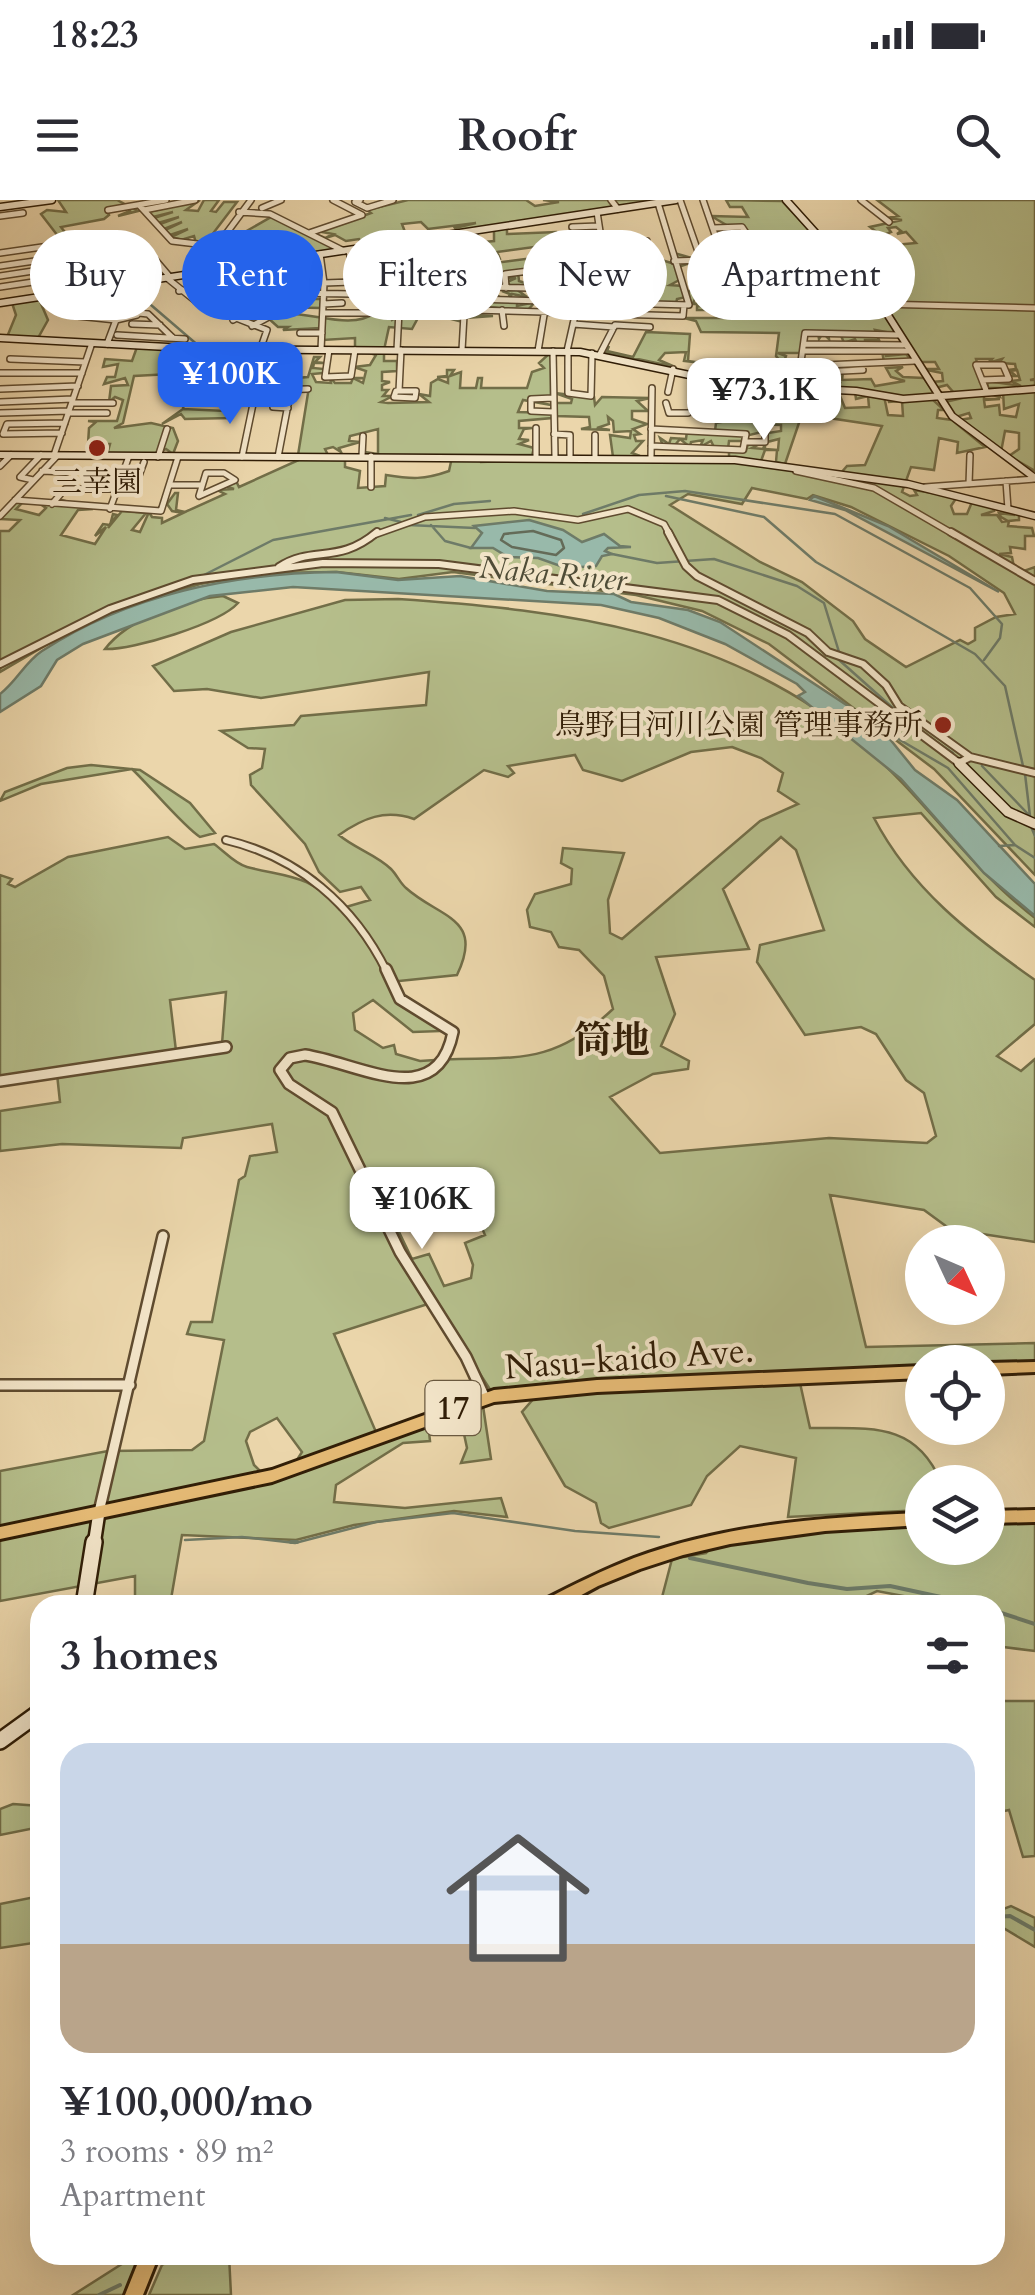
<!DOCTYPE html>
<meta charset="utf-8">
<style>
:root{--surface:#fff;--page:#f2f2f3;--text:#2b2b33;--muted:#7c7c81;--accent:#2563eb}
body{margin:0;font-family:Cardo,"Noto Serif JP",serif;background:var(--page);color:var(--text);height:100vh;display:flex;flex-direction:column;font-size:38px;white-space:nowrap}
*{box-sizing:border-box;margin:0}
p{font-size:32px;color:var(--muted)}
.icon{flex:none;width:55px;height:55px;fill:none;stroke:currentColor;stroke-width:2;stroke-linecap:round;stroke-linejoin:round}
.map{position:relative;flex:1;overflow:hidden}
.side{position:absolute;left:30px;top:1395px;width:975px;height:670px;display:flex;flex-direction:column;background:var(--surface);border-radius:30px;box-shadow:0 10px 40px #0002}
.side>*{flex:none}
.banner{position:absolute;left:30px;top:30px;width:975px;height:90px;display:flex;gap:20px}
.needle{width:65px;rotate:134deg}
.tools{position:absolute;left:905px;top:1025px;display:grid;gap:20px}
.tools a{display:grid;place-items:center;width:100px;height:100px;border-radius:50%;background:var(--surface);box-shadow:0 10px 40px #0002;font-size:50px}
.price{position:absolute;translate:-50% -85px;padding:0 22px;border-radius:20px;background:#fff;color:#222;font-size:32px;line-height:65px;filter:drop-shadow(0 2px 5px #0008)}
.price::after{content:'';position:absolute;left:50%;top:60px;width:30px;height:22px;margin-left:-15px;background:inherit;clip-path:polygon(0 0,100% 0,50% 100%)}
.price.active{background:var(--accent);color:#fff}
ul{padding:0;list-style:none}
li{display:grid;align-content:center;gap:20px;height:530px;padding:0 30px}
li span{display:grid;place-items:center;height:310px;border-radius:30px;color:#555}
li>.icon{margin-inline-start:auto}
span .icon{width:180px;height:180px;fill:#fffc;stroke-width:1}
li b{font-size:42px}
h2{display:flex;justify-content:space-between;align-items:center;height:120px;padding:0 30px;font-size:42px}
.pill{padding:0 35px;border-radius:45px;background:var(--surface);box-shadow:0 10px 40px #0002;font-size:35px;line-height:90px}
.pill.active{background:var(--accent);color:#fff}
.status{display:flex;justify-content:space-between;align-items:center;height:70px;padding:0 50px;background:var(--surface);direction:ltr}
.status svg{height:28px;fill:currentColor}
header{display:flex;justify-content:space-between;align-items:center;height:130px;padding:0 30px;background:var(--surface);font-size:45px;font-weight:800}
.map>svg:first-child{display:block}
</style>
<div class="status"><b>18:23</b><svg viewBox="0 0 49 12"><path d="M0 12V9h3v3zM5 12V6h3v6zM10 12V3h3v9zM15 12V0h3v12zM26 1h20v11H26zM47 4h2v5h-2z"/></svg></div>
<header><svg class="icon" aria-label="menu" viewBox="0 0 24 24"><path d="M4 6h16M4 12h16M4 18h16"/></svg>Roofr<svg class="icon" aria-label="search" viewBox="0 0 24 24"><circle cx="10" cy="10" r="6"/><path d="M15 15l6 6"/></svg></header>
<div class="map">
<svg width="1035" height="2095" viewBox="0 0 1035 2095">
<rect width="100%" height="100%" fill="#ebd6ab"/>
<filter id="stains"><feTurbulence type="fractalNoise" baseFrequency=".002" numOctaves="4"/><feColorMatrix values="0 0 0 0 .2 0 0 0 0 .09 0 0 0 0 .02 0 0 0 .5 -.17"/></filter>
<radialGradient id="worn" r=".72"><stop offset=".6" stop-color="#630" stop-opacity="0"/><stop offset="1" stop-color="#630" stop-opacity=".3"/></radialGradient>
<path fill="#b5be8b" stroke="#726e48" stroke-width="2.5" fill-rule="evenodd" d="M58,0H117L138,11L118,16L130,11L126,6L106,10L109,15L104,19L61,27L79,51L112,49L91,58L93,62L86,67L110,64L84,70L73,56L65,57L62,51L68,49L41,14L47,10L66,12Z
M200,0L186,10L198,11L204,0H219L211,11L216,12L224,2H237L205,44L196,43L194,36L184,39L190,42L171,37L188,29L170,35L165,30L182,22L164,29L160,24L179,17L158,23L154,18L173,12L153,17L148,12Z
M408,0H526L535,6L559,2L543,0H670L458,32L455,28L476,23L428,29L421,22L402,24L408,40L364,46L359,39L346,41L335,35L322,39L341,50L315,54L310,49L302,52L304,56L292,43L271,45L265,39L259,41L262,46L254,41L225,47V51L220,46L229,41L227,36L240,35L231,31L243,33L273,16L325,38L333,34L322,32L326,29L371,13L367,10Z
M726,0L782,1L829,51L916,43L906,32L897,34L901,31L896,27L888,28L891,32L882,36L870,27L902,20L887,18L898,16L877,0H1035V179L1030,180H1035V188H988L987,181L1021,186L1011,181L1020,180L1017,170L1010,171L1016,176H1009L1007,170L1016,169L1015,164L999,163L1002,159L988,163L992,159H976L984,190L941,198L937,193H954L947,185L935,188L931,182L943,181L942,173L922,169H939L935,162H918L901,135L875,130L879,140H865V145L899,146L898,152L904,153L884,151L886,156L906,154L911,160L884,162L882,151H861L855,139L844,143L840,133H828L829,139L823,133L819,139L818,133L804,132L801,153H778L786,156L784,162L797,163L789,168L800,169L796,188L771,187L774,181L769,186L747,182L755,171L765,172L773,162H781L776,156L779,133L701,132L696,121L684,118H722L721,110H697V106L721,108L720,100L695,99L693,103L698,104H691L688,91L722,94L720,86H732V94H738L731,76H750L738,65H728L716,29L728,26L711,16L748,17L742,7H730Z
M507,27V34L556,32L557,44L497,52L500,59L495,63L549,56L545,48L561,45L562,38V47L569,48L564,52L574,54L579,60L558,65L547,57L553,68H579V62L607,61V70L585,76L588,84L604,77L598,72H605L608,81V70L622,69L620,65L635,64L625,69L651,67V57L675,64L674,53L699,60L678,67L683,78L670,85L683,86L686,97L677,99L676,104H665L671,107L657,103V98L648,104L647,99L615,96L622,104L616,108L610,90H601L602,96H609L601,97L607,102H597L596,98L592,102L584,98L568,100L570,88L567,84L555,87L553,76L534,77L546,86L531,84L533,60L528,70L518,72L519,81L528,84L516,89L527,97L512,94L509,100L517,101V106L535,102L527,111L472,105L470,110L479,111L478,115L493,116L466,118L467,109H458L454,114L459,115L448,117L463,122L447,118L442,110H435L444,102L451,104L445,110H455L457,100L468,104L469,100H491V93L449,92L447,98L437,97L438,91L460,92L457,82H467V87L498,89L493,93L507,101L510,94L502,91L514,90L507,82L516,78H506V73L480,76H497L494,80L504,84L466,78L467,65L456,72L455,63L444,60L454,56L455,41L472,43L468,36L476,34L484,42L494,41V29Z
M245,82L276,87L277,96H272L270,88L261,93L260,87H245L246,97L253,92L254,98H262L263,106L281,101L286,94L287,99H322L321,108L272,107L260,118L245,122L238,118L258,113L248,108L228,116L222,114L243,108L238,98L244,97L243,87L220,84Z
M39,99L48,120L38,138L7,137L16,115L12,103Z
M361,108L387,112L379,117L397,115L390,116L392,120L404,113L401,109H417L420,114L412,129L389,127L384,150L355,147V138L323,140L320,128L283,130L288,127H278L268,118C296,103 346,134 375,113H360Z
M646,132L690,134L688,161L702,163L684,161L686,152L665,153L659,160L675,167L605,152L609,146L607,151L633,157Z
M137,147L219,151L230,154L226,159L235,153L242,160L243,171L265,169L246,167L251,160H260V155L248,160L250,152L263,150L261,163H267L271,180L308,177L314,157H320L315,162L324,163H314L313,168L324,169L323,173L312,174L316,182L331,183L330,177L335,183H351L353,178H363L355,179L363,183L366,171L354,167L370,165L376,155L370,153L384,152V161H397V171L382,172V181L390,182L382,185V190H388L383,196H393L381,202L388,203L429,202L419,194L430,196L431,183L438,179L448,183V177H437L447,176V170H454L450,176L461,172L460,188H476L478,178H482L481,188H527L532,172L544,168L539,163L551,152V197L537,202L551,205L523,200L518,212L552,213V218L519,221V228H532L524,229L519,239L529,240L519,244L534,248L532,255H366L364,252L378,254V229L350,236L349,241L360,242L339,248L341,252L333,247L325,249L328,255H298L309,187L256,186L254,195H236L230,218L185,219L181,214L162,224L183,209L225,211L234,174L198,171L199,175L222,179L194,180L183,208L189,173L134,176L123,223L114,228L151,223L173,228L178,241L173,254L166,249L156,255H107L110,244H88L89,228L96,222L88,221H117L123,200L115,197L109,202L111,186L128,185L125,178L104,184L107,177H115L118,164L103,167L105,159L132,161Z
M903,167L896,171L903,177L924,178L938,198L933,200L944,210H938L937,218L952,220L985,247L957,253L958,242L939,238L934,270L911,267L902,292L910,296L917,295L914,290L957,297L951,306L954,314H967L972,302L993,307L994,311L981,315H997L1002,322L1008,321L1001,317L999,313L1015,315L998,309L1019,314V320L1009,321L1008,326L1032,328L1034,336H1025V349L1010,347L1011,353L999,354L1012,357L1014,367L1024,371L1035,367V675L934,569L769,444L702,411L636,395L453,372L399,379L337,372L269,373L200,384L131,406L65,434L0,472V331H9L20,320L0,319L16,302L35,303H22L16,309L39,315L46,308L40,304L62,300L93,309L78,310L61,335L95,344L106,327L95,336L103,324L110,325L113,314L117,315L108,328L122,311L146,313L132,330L140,332L149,312L152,317L162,318V323L183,313L172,311L167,304L175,293H178L176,310L185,312L225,294L217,290L234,289L225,286L236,281L239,287L303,258H345V267L360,271L358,288L385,286L386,275C411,279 424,280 449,271L452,257L480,258L481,262L613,257L610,235L630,238L631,231L614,232L613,221L608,217L609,224L597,228L610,230L581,229L590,227L589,217L556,216V203H571L572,199L555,193L571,195L570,191L594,197L595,205L602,197L650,198L637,201L648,211H632V219L647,224L633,229L640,234L634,235L636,241H643L632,253L640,256L735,260L840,274L847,266L865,265L882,226L802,214L785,264L776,262L777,250H765L761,261L729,258V251H746L748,244H760L752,248L763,249L765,244V249L778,250L779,239L767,242L768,233L781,231V225L755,224L762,232L745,236L744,241H729L728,249L714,247L711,241L700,247L703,240L691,242L690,247L680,239L675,245L663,246L660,238L669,244L671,238L686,239L687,231H715L716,223L753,216L756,209L750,203L754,189C758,201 766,207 779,205L772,202L774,193L764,192L760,197L758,188L821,191L822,198H832L833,191H838L845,208L869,207L868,196L856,199L855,192L884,196L888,215L903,216L902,201L889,202L888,197L933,200L836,188L840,183L833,180H840L837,172H843L842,180L871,179L875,186L905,181L891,177L886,168ZM752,288L807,299L813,295L851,307L949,356L1004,393L1015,414L996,417L975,428V440L968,444L960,440L906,467L865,439L853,421L802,382L760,362L670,305L688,294L742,304Z
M997,190L1000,197L984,193V199H1000L984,200L985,207L999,205L1000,215L1016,217L1019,204L1004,209L1003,191L1035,190V271L1009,256L1019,249V233L1005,231L1001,252L960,220L971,218L969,213L956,217L945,202Z
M223,396L238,403C219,424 133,450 105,449C129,418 184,399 223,396Z
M398,399C565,410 731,431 863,545C925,599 970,668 1035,718V727L996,697L921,613L874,618C911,689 971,735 1035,780V824L997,856L1021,871L1035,859V1042L950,1029L924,1010L830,995L866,1147L1035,1143V1163L922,1162V1167L606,1180L491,1191L434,1102L334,1134L376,1232L295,1263L302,1252L277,1218L250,1232L246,1241L254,1265L264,1275L428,1223L430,1241L403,1243L336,1285L334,1302L405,1308L501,1298L507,1317L454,1311L354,1325L296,1340L182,1335L170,1405H135V1376L0,1401V1271L108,1251L192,1250L204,1241L224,1140L187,1134L191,1122H212L239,980L245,976L250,956L277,952L272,924L183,938L181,948L62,944L0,951V911L60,902L57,874L0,883V675L12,679L8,684L15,687L68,657L168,637L185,649L214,644C224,651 235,664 247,667C286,677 312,674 339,709L370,700L361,687L340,692L319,672L305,644L251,585L250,575L262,568L265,549L248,548L221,531L294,525L301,516L426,505L429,472L261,498L207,489L174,491L153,466L231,432L345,400ZM732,547L761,558L783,573L778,591L798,604L760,621L622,739L610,733L608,700L624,653L563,648L561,663L572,669L571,684L535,694L527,710L530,727L551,732L559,747L579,750L604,776L613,809C544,874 504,853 420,861L396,854L394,845L383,848L355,830L353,813L373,800L413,832L443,831L405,808L389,782L457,775C485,717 439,718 406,688C400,683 397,675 391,669C377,655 354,648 339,635C363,618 385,609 414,619L484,570L508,577L514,573L508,566L575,555L583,570L622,581L691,552ZM781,637L796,650L824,730L760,745L757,762L805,835L861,827L876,834L906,880L924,893L936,936L927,943L829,938L660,953L610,897L653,874L688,869L689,861L661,846L675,814L656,757L749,749L723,689ZM226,792L222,844L176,851L170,800ZM371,974L464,987L485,1035L465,1043L473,1065L471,1078L444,1086L429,1054L412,1059Z
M91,565L140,570L190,603L215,633L200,637C183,626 150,586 132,569L41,584L0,601L5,592L67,568Z
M800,1183L810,1228C868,1229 915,1220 941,1282H922V1310L788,1317L796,1258L740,1246L707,1276L691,1305L609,1328L601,1323L596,1303L565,1286L522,1212L536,1196Z
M483,1206L491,1259L461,1263L467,1248L464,1234L451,1226L437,1228L435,1220Z
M988,1323H1035V1451L995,1446V1405H951L877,1391L848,1405H660L672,1359L706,1353L713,1345L833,1328L922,1324V1348H988Z
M995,1501H1035V1656L1023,1657L1009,1610L995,1613Z
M13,1604L40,1606V1627L0,1635V1609Z
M40,1696V1742L0,1748V1704Z
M1011,1706L1035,1718V1747L1000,1726L995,1730V1712Z
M136,2055H141L125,2095H73Z
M181,2055H229L231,2095H149L162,2065Z"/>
<path fill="#98b9aa" stroke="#6e7b68" stroke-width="2.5" d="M814,296L888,326L999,392L845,310L810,300Z
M529,320L563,330L582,342L604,334L620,346L631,347L608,348L605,351L612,354L602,356L596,366L566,368L538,358L508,357L493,348H471L482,333L474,326Z
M336,372L398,380L460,376L547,391L614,394L631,402L688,410L720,422L880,527L915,570L957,600L1035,684V716L984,673L901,579L798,496L805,492L797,484L725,444L659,418L601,405L293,387L210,396L83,444L57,460L41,486L0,512V494C17,481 25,462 42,451C129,394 235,373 336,372Z"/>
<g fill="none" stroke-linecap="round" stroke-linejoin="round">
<path stroke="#646b58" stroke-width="2.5" d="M533,331L561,340L564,348L556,355L512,347L501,340L504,334Z"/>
<path stroke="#6e7b68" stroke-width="2.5" d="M130,87L200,147
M666,296L764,317L816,362L975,454L1005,486L1023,566
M583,314L639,295L685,291L835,314L970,388L1002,424L1000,438L984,460
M418,315L454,304L490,301
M385,318L401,322
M408,325L475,328
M431,325L445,341L471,348
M612,354L657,363L714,359L797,386L824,403L839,452
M204,375L273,340L411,315
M838,459L903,517
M883,530L948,568L1015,645
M929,537L953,553
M982,566L1028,614
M1025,574L1030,616
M1032,629L1035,636
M999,646L1015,645L1035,658
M185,1340L242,1337L295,1343L376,1322L453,1313L575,1331L659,1337"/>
<path stroke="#6e7b68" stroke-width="4" d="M291,1342H297
M690,1358L808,1383L847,1389L890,1386L978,1405
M995,1411L1035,1424
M995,1717L1010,1716L1035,1730
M167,2059L175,2055
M99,2095L120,2085"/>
<defs>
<path id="street-far2" d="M360,0L355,2L367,8L393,0
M611,0L618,9
M680,0L701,60
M703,0L735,93L787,94L742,27L714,28
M861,0L889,22
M139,5L172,41L214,46
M262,8L281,0
M108,10L166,0
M144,10L195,0
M239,12L270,14L344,51
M0,16L23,13
M572,27L599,26
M309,33L362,15L333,0
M453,34L456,86
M573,37H601
M602,44L647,41L650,62L605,65
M571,47H603
M349,50L354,82
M0,53L63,44
M320,54L324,83L321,150
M153,57L170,77
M711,60L720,92L735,93
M281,61L284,83
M674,61L763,58
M577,62L582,90
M0,66L62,57L66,66L0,76
M455,67L480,64L479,87
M80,68L96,89
M209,71L219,87L240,102L214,111
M197,73L251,0
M167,78L198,103L267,130L260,150
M324,83L380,81L375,46
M406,85L609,90L597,12
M431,85L430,73L455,72
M0,87L66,77L80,91
M506,88L505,74L529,71
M529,88L530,65L605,61
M179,91L218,85
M293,93L352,94
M377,96L380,81
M236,97H282
M400,97L689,105L658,3
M323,104L342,103
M879,104L1035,108
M400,108L683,116L684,105
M502,110L504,126
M139,113L148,114L173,138
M323,113H372
M68,115L116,120L137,115L142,108L119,85
M76,115L124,93
M93,117L131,99
M233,120L252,110
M132,124L160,125
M573,124L614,127
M252,126L276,113
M300,133H322
M117,135L185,139
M107,144L116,120
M804,144L906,145
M329,150L325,177L351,176L355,150
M397,150L400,91L406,85L400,42
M462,150L464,115
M538,151L545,109
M553,151L555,256
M567,151L574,120
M568,151V193L591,196L592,153
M803,151H910
M600,154L615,125L650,127
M10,159L85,162
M802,166L915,161
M0,173H82
M801,173L863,170
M982,180L1009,179L1003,165H976L986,190
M0,189L78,186
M797,190L805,133L900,135
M396,191H416L415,198L394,197Z
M399,191L401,150
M668,192L673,169
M553,198L531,199V211L553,212
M0,202L73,199
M72,203H113
M666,203L669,213H688
M288,208L273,207L276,190L308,189
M0,213L69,211
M68,213H107
M536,228V256
M651,229L746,234L743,250L651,246
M62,233L3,234L7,224L65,223
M554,234L570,235V256
M595,235V257
M746,242H765V228
M54,255L92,143
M362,256L363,236
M371,256V287
M158,257L167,229
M242,257L253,204
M278,257L291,189
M651,257L652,188
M0,266L11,255
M42,271L66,272
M796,271L874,288L955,335
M206,273H224L235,280L199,296Z
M33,280L20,277L41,255
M1006,281L1008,309
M969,284L970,255
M170,285H202
M925,287L1035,279
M133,292L144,262
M15,300L161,311L178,257
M52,304L65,289H117
M110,309L129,256
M0,316L57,256
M374,335L425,317L514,311L578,320L628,309L664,324L670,335"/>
<path id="street-far1" d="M951,332L1035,381
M279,367C313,345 338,365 377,332
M0,464L110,409L193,380L323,363L439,364L718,400L788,435L959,563L970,557L899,506L886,485L863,464L828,452L808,433L697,376L686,366L668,332
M970,557L1035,573
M226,640C298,657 354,705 387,772"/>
<path id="street" d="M386,769L400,799L453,832C437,913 359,863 305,855L290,858L280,870L289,884L332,912L400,1052L466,1157L485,1198
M0,881L226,847
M0,1185H130
M99,1312L163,1036"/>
<path id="secondary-far3" d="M786,0L884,109L952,216L1035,278
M0,7L52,0
M0,103L676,0
M0,138L205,149L580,152L737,185L856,191L903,199L1035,189
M0,255L735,260L908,284L1035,316"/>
<path id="secondary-far2" d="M959,563L1008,612L1035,624"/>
<path id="secondary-far1" d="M94,1345L99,1312"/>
<path id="secondary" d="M84,1405L94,1342
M0,1541L40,1512"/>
<path id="primary" d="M1035,1162V1172L988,1174V1163Z
M922,1166V1178L597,1192L494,1202L272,1282L0,1339V1327L272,1270L494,1190L597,1180Z
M1035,1310V1322L988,1323V1311Z
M922,1313V1325L825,1331L730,1344L683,1355L640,1369L598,1386L563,1405H542L544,1400C573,1385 603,1370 634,1358C726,1324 825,1317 922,1313Z
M141,2055H159L143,2095H125Z"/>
</defs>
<use href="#street-far2" stroke="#5f4b2f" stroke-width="8"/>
<use href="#street-far1" stroke="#5f4b2f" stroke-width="10"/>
<use href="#street" stroke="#5f4b2f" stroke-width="14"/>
<use href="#secondary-far3" stroke="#301d06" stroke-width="9"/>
<use href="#secondary-far2" stroke="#301d06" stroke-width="12"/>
<use href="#secondary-far1" stroke="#301d06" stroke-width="16"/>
<use href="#secondary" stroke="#301d06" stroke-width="20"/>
<use href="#primary" stroke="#301d06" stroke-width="6"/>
<use href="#street-far2" stroke="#f2e4c8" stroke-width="5"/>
<use href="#street-far1" stroke="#f2e4c8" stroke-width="6"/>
<use href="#street" stroke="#f2e4c8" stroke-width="9"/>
<use href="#secondary-far3" stroke="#f2e4c8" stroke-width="6"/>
<use href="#secondary-far2" stroke="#f2e4c8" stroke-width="9"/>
<use href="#secondary-far1" stroke="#f2e4c8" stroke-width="11"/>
<use href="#secondary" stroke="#f2e4c8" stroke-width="15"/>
<use href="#primary" fill="#e6bb76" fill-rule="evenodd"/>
</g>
<g fill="#8f2418" stroke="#f2e4c8" stroke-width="4">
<circle cx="97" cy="248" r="10"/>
<circle cx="943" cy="525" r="10"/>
</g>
<g text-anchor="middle" stroke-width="8" stroke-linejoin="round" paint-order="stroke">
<g font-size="30" fill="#301d06" stroke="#f2e4c8">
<text x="97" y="292">三幸園</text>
<text x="923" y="535" text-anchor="end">鳥野目河川公園 管理事務所</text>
</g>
<g font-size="32" font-style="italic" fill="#4f4c37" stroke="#f2e4c8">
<text transform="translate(553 373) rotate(5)" y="11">Naka River</text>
</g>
<rect fill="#f2e4c8" stroke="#6a5940" stroke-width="2.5" x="425.5" y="1181" width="55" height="54" rx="8"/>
<g font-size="32" font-weight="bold" fill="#301d06">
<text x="453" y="1219">17</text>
</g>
<g font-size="35" fill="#301d06" stroke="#f2e4c8">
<text transform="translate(629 1158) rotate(-4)" y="12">Nasu-kaido Ave.</text>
</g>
<g font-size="38" font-weight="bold" fill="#301d06" stroke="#f2e4c8">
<text x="612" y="853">筒地</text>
</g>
</g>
<rect width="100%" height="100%" filter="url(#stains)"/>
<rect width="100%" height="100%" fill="url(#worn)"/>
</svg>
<div class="tools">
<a><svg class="needle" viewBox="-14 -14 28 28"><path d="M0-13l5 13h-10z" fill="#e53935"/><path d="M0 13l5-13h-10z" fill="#7c7c81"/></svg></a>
<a><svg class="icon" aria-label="locate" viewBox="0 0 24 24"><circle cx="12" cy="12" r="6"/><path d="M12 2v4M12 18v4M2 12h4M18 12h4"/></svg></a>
<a><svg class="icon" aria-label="layers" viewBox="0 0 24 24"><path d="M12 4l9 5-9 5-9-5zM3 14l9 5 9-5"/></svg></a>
</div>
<b class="price active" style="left:230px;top:227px">¥100K</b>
<b class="price" style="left:764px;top:243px">¥73.1K</b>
<b class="price" style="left:422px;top:1052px">¥106K</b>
<div class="banner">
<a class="pill">Buy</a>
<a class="pill active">Rent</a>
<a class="pill">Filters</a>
<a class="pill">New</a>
<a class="pill">Apartment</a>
</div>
<section class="side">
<h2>3 homes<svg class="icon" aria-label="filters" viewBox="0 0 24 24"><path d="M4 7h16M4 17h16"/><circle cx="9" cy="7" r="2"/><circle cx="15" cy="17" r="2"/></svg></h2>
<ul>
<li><span style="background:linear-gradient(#c9d6e8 65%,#b9a48a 0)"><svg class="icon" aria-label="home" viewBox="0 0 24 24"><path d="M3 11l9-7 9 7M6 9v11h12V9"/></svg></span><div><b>¥100,000/mo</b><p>3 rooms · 89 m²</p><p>Apartment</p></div></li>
</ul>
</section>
</div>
